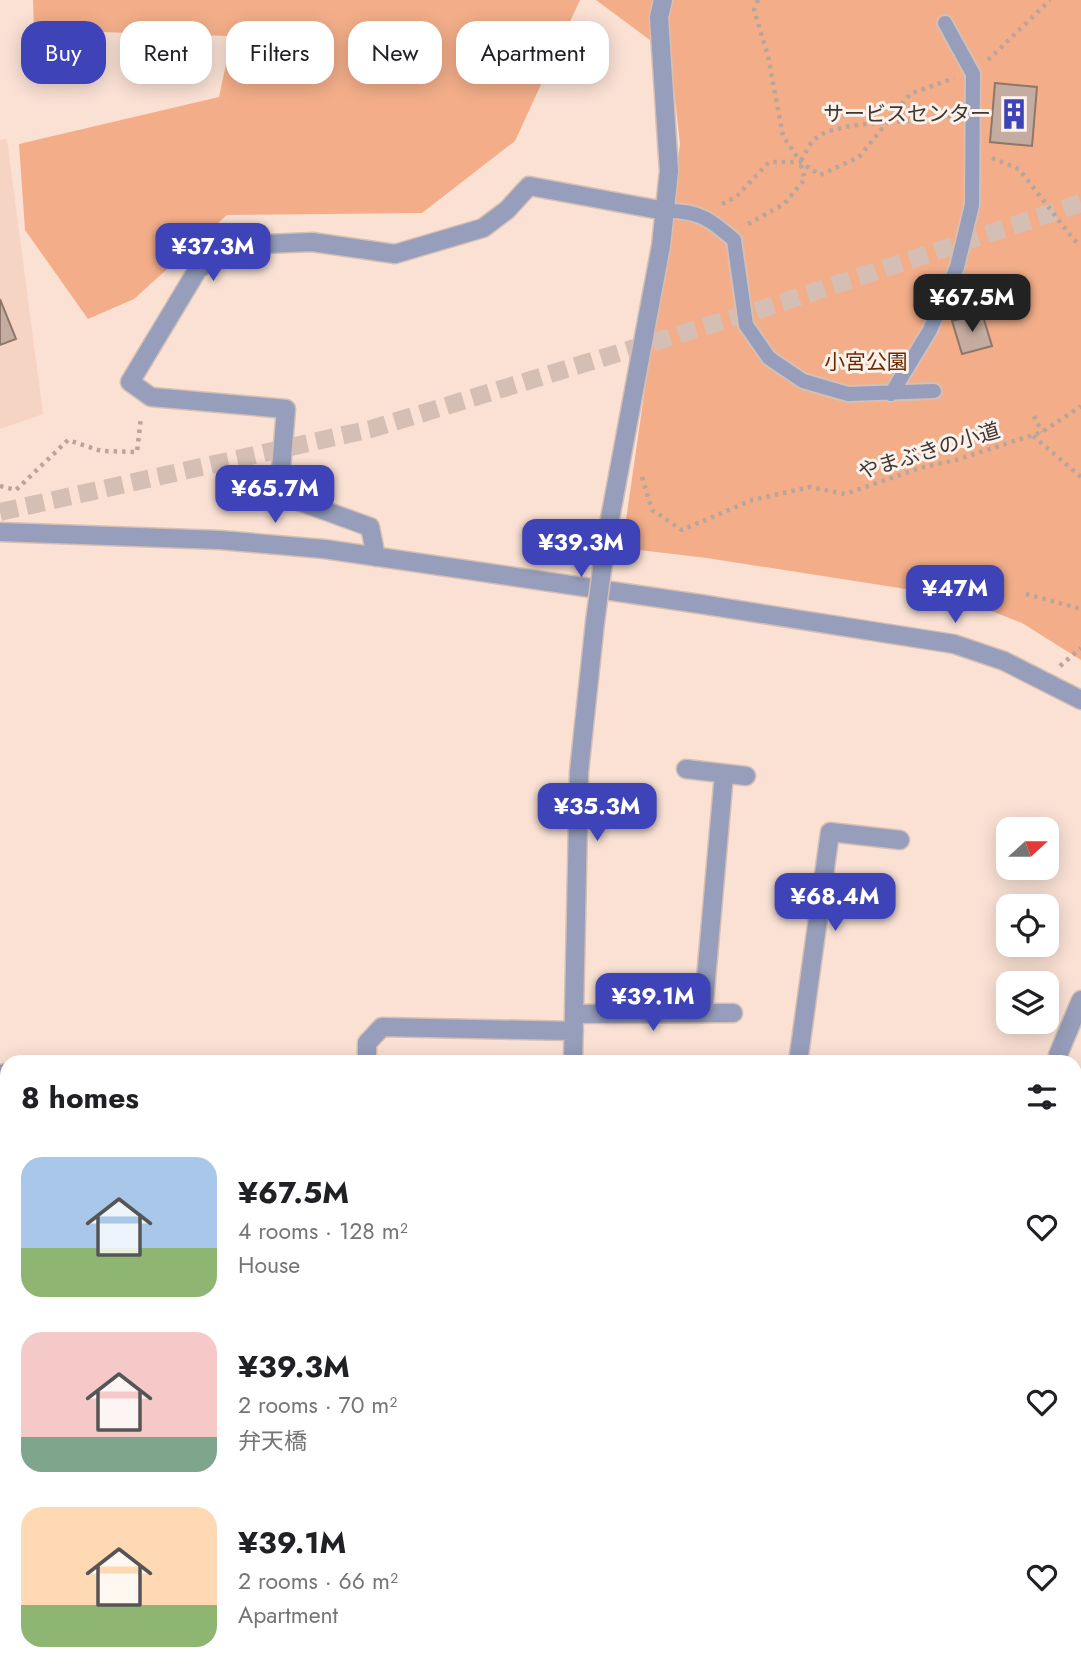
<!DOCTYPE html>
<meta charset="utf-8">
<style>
:root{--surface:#fff;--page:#f2f2f2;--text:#202124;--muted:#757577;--accent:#3e43b8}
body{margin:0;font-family:Jost,"Noto Sans JP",sans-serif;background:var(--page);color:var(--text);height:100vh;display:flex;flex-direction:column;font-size:26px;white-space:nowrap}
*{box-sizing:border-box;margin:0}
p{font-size:23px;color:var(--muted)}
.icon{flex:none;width:38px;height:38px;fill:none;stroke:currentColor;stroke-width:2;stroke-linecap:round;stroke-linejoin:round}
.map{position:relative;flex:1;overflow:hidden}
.details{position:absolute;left:0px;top:1055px;width:1082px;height:625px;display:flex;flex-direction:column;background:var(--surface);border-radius:21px 21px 0 0;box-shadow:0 4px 18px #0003}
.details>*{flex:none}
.top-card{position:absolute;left:21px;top:21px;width:700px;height:63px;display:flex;gap:14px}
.needle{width:46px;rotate:69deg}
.fabs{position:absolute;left:996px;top:817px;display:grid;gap:14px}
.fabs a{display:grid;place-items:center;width:63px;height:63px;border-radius:14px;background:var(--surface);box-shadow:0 4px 18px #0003;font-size:35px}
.price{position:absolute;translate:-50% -60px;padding:0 16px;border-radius:14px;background:var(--accent);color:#fff;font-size:23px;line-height:46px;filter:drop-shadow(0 2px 4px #0008)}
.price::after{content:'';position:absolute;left:50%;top:42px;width:21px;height:16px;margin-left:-10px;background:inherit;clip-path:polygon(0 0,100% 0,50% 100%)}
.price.active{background:#222;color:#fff}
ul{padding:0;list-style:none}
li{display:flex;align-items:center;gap:21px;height:175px;padding:0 21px}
li span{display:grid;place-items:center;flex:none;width:196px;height:140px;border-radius:21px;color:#555}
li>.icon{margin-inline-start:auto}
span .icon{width:84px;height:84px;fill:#fffc;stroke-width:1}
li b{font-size:30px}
h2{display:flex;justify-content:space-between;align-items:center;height:84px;padding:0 21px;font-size:30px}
.tag{padding:0 24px;border-radius:21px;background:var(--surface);box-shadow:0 4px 18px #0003;font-size:24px;line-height:63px}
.tag.active{background:var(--accent);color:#fff}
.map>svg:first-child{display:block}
</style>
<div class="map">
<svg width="1081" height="1679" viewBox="0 0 1081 1679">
<rect width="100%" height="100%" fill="#fae1d4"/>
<path fill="#f5d4c4" d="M7,139L43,414L0,429V140Z"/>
<path fill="#f3ae89" d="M33,0H580L515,141L422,213L227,215L134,299L88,319L25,230L19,144L219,97L232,36L34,30Z
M596,0H1081V660L1022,623L957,597L707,558L622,548L680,144L670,55Z
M1075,1575L1081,1576V1679H1041L1035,1673H1074Z"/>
<path fill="#c4aca0" stroke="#8d776c" stroke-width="2" d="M995,83L1037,87L1032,146L990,142Z
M0,299L16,339L0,345Z
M982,313L992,346L962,354L952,321Z"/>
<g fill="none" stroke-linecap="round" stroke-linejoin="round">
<path stroke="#d5bfb4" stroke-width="18" stroke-dasharray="18 9" stroke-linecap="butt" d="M0,512L371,429L765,308L1081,203"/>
<defs>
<path id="service" d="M665,211C698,210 710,219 734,240L746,325L769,358L803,381L848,394L934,391
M891,394L930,330L957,267L972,205L973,74L945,23"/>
<path id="minor" d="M0,532L220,540L324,549L700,604L954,644L1004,661L1081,700
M606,540L661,246L669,171L659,17L663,0
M376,557L370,527L279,494L286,409L151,397L130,382L198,269L222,254L245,245L312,242L395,254L483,228L507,210L529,186L665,211
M686,769L746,776
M703,1013L724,774
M574,1014L733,1013
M367,1062V1043L382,1027L574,1031
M573,1062L579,772L595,622
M798,1062L830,832L900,840
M1060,1062L1058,1055L1081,1000
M0,1074L7,1073
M1074,1122L1081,1148
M1074,1167L1081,1161
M0,1467L7,1470
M323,1673L324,1679
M580,1673L582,1679
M736,1673L739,1679
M889,1673L893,1679
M1021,1673L1027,1679
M468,1679L477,1673"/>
</defs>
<use href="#service" stroke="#d5bfb4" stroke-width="18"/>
<use href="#minor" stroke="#d5bfb4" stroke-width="21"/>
<path stroke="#b9a59b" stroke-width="4.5" stroke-dasharray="3.5 5" stroke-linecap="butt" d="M758,0L754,10L768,56L783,136L800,161
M988,60L1050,0
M992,158L1019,169L1074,240L1081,245
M722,204L736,197L769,162H800L820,175L859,157L910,94L954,78
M748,224L784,204L805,179L800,162C805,155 809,144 815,139C838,118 919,125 953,115
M1034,416L1042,432
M1033,436L1081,477
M642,477L652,510L682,530L752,500L810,487L845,494L920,468L956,460L1042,432L1081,406
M0,486L16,490L68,440L101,451L137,452L141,417
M1026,594L1081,609
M1060,666L1081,648
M175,1673L176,1679"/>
<use href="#service" stroke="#969ebb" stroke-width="14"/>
<use href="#minor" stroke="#969ebb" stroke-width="18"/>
<defs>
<path id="minor-bridge" d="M595,622L606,540"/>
</defs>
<use href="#minor-bridge" stroke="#d5bfb4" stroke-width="21" stroke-linecap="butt"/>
<use href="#minor-bridge" stroke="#969ebb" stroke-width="18"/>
</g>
<defs>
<symbol id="building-bare" viewBox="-9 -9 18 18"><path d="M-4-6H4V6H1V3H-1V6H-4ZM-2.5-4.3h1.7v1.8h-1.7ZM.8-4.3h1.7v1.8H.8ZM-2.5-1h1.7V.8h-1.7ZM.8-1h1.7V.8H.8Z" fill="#3e43b8" stroke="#fcf2ec" stroke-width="2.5" paint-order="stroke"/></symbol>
</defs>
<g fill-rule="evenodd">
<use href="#building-bare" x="992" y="92" width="44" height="44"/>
</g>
<g text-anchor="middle" stroke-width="6" stroke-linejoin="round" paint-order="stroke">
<g font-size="21" fill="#413732" stroke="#fcf2ec" text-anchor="end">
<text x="991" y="121">サービスセンター</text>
</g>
<g font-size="21" fill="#6a2b00" stroke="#fcf2ec">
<text x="866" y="369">小宮公園</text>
</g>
<g font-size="21" fill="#413732" stroke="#fcf2ec">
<text transform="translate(929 451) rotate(-17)" y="7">やまぶきの小道</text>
</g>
</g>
</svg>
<div class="fabs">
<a><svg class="needle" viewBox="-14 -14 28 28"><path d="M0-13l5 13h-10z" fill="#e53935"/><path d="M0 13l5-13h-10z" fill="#757577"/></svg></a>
<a><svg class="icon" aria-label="locate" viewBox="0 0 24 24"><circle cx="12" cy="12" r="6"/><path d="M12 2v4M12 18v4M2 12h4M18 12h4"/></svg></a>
<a><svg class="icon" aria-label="layers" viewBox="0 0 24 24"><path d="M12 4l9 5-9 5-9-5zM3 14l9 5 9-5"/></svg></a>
</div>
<b class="price" style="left:213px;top:283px">¥37.3M</b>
<b class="price active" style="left:972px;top:334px">¥67.5M</b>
<b class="price" style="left:275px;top:525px">¥65.7M</b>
<b class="price" style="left:581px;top:579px">¥39.3M</b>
<b class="price" style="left:955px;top:625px">¥47M</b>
<b class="price" style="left:597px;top:843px">¥35.3M</b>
<b class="price" style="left:835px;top:933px">¥68.4M</b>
<b class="price" style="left:653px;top:1033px">¥39.1M</b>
<div class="top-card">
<a class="tag active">Buy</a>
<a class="tag">Rent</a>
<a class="tag">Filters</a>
<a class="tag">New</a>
<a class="tag">Apartment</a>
</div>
<section class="details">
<h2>8 homes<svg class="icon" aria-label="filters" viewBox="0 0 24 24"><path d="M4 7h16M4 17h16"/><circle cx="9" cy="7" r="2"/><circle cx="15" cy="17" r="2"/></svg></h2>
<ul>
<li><span style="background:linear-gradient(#a9c7e8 65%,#8fb573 0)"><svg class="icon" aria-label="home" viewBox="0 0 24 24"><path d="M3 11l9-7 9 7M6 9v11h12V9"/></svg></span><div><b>¥67.5M</b><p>4 rooms · 128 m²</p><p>House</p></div><svg class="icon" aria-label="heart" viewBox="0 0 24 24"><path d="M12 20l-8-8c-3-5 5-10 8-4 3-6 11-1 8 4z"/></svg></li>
<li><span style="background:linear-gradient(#f6c9c9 75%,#7fa58c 0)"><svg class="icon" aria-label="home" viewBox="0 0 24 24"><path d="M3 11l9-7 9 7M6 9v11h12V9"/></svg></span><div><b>¥39.3M</b><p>2 rooms · 70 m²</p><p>弁天橋</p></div><svg class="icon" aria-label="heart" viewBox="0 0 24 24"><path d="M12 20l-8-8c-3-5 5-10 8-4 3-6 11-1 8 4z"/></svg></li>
<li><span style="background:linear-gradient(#ffd9b3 70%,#8fb573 0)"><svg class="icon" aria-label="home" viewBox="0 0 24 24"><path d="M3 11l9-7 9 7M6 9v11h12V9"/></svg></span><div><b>¥39.1M</b><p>2 rooms · 66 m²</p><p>Apartment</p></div><svg class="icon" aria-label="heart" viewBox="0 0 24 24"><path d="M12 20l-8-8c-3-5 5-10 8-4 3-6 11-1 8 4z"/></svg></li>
</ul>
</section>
</div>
